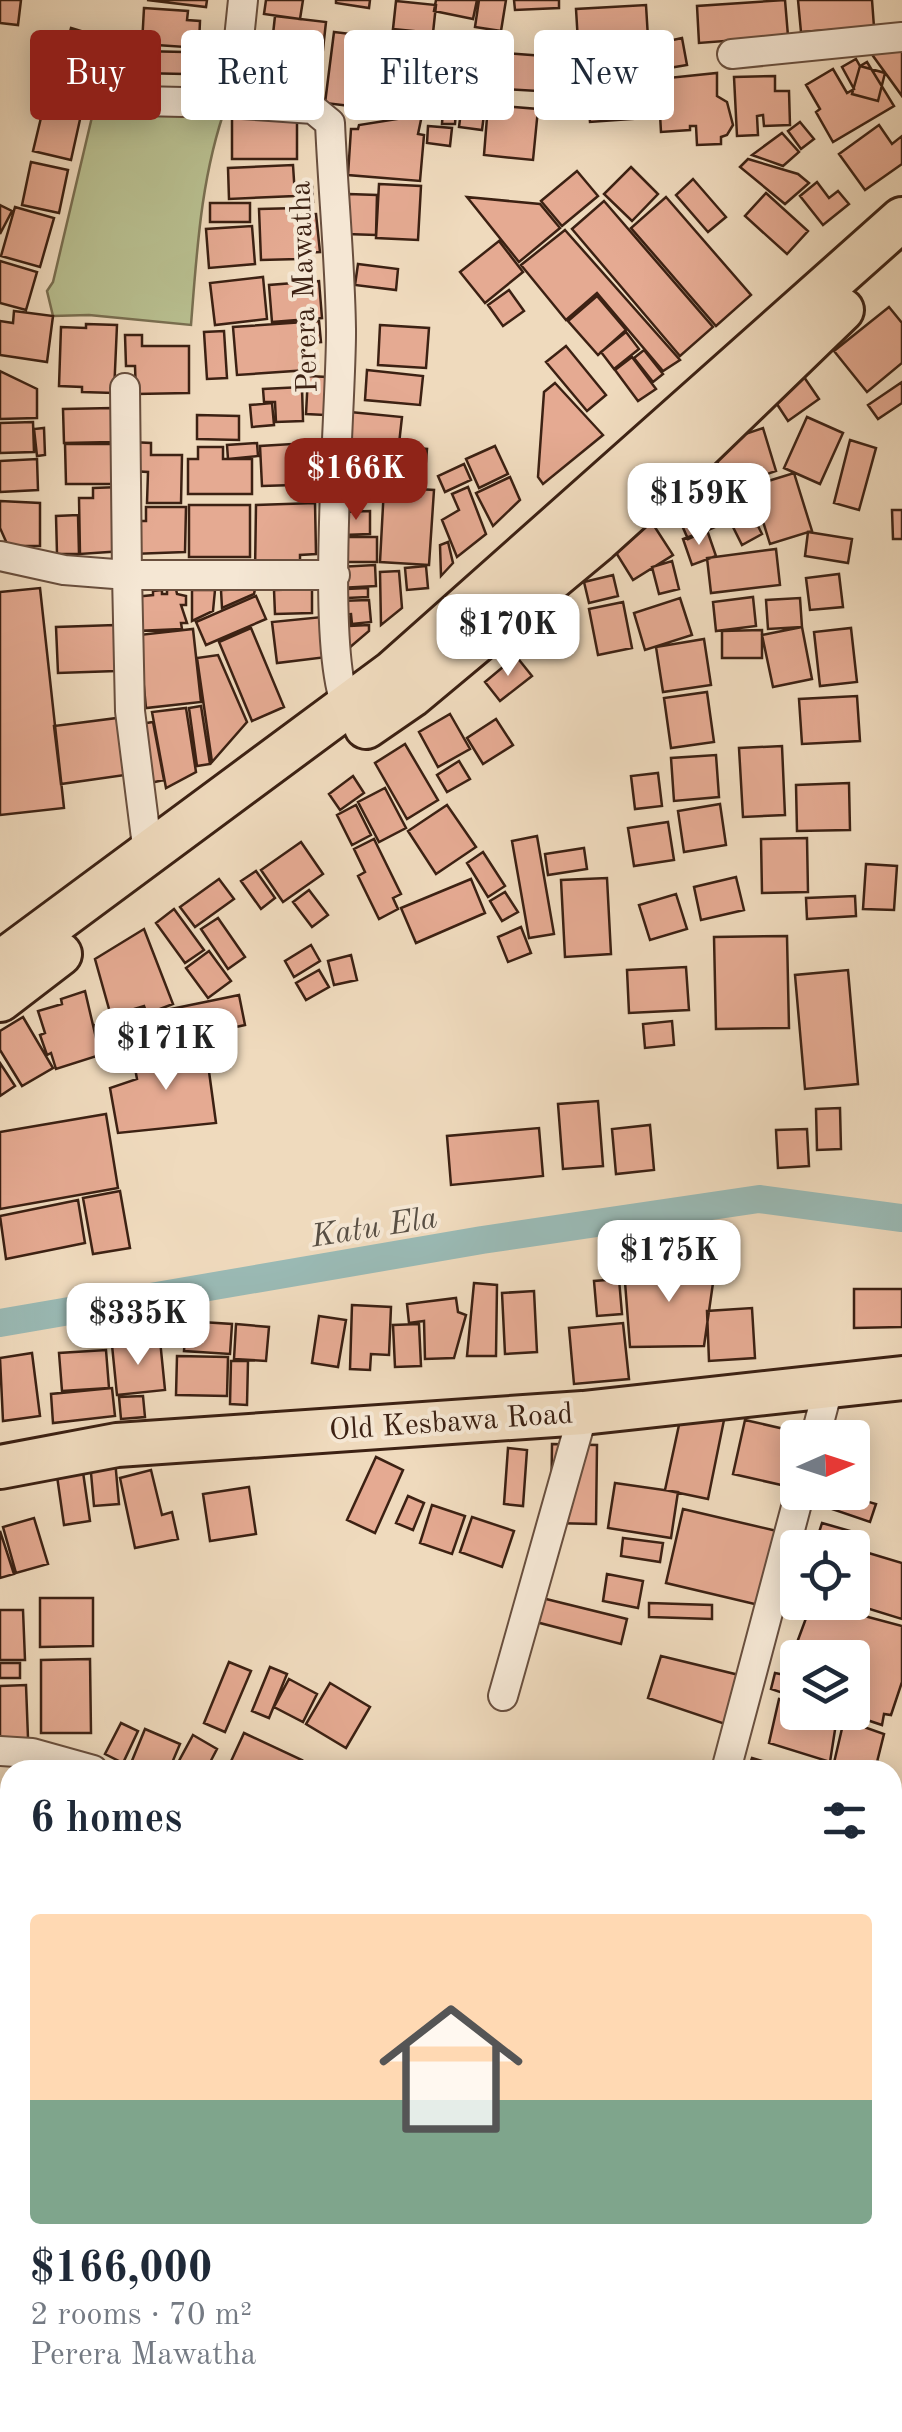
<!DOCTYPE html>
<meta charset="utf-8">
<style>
:root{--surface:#fff;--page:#f6f6f7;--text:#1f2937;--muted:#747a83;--line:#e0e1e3;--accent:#8f2418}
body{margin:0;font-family:"Old Standard TT",serif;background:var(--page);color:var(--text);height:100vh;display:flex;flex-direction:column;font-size:38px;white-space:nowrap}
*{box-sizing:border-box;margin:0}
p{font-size:32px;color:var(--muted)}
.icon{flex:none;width:55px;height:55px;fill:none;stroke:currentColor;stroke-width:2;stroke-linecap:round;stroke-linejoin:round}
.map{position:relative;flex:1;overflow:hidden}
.panel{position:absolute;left:0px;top:1760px;width:902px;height:672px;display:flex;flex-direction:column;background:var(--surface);border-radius:30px 30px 0 0;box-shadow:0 5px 25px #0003}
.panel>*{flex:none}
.banner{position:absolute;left:30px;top:30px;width:842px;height:90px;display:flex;gap:20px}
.needle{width:65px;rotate:87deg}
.fabs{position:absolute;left:780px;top:1420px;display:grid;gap:20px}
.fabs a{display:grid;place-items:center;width:90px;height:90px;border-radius:10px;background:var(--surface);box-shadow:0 5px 25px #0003;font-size:50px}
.price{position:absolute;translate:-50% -85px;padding:0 22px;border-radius:20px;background:#fff;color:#222;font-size:32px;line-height:65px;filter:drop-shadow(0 2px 5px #0008)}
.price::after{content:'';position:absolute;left:50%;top:60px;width:30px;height:22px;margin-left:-15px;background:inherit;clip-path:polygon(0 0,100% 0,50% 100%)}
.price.on{background:var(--accent);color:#fff}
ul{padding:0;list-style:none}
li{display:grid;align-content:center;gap:20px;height:530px;padding:0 30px}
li+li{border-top:2px solid var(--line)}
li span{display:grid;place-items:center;height:310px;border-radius:10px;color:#555}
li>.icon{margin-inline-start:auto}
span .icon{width:180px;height:180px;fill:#fffc;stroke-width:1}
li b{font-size:42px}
h2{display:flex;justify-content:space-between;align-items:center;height:120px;padding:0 30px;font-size:42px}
.chip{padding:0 35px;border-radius:10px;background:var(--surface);box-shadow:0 5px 25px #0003;font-size:35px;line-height:90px}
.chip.on{background:var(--accent);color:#fff}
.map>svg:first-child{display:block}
</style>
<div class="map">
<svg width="902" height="2432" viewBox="0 0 902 2432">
<rect width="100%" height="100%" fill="#efdabd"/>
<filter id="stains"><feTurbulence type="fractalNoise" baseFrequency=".002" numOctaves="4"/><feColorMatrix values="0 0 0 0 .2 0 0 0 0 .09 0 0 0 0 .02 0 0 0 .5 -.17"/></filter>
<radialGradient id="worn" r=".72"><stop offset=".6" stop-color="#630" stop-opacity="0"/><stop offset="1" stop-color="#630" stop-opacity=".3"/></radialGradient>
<path fill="#b9c091" stroke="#7a7052" stroke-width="2.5" d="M96,100L227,103C201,175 197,249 191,325L89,315L53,316L47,291L53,282Z"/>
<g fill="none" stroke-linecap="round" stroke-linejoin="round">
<path stroke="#9abab5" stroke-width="28" d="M0,1323L482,1240L759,1199L902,1218"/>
</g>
<path fill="#e5aa92" stroke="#3c2113" stroke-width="2.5" d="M0,0H21L18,25L0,23Z
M147,0H207L206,7Z
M266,0H303L300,19L264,14Z
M336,0H370L369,8L336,3Z
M436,0H477L473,19L434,11Z
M479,0H506L501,31L475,27Z
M514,0H559V8L515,10Z
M785,0L788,36L699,43L697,6Z
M798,0H872L874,27L801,32Z
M396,1L436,5L433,33L393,29Z
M646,5L650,71L580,75L576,9Z
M144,8L188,11L187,20L200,21L199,44L185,43V47L142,44Z
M275,16L326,22L319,86L268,80Z
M71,28L124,44L116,70L98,64L94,79L71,73L76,57L64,54Z
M334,32L368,36L359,107L325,103Z
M434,37H487V86H434Z
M437,38L494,39L493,79L436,77Z
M682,38L687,65L663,69L659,43Z
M395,39L424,40L423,89L393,88Z
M902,46V96L868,49Z
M138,51L185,52V74L137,73Z
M505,53L557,57L555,92L503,89Z
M856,59L860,66L867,62L894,106L833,142L816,112L820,109L806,85L833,69L847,93L854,89L842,67Z
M860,66L885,73L878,101L852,94Z
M717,73V96L727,102L733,125L727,135L721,137V144L697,145L696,126H690V130L661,132L658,79Z
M775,76V91H789L790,125L764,126L763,115L757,116L758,135L737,136L734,77Z
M640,78L644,118L590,122L587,83Z
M574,85L577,115L561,117L558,87Z
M463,96L486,99L482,130L459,127Z
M46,97L83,106L71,160L33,151Z
M488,105L538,109L533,160L484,155Z
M443,110L456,111L455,124H442Z
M422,115L418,134L424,135L420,181L348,175L351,129H358L359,125Z
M232,116L297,117V159H232Z
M800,122L814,139L801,149L788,131Z
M879,125L892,144L902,136V164L865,190L839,154Z
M428,126L452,128L450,146L427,143Z
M782,133L799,152L783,166L752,155Z
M748,159L798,174L809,183L785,204L740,167Z
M31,162L68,170L59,213L22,205Z
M293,165L295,196L229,199L228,168Z
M631,167L658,194L632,221L604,194Z
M577,171L598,196L562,226L541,201Z
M693,179L726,217L708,232L676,195Z
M817,182L829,198L838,191L849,204L823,225L800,196Z
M379,184L421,186L418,240L376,238Z
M312,186L313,202L299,204L296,188Z
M766,193L808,231L787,254L745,216Z
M348,194L377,195L376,235L346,234Z
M467,197L540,204L560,228L519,262Z
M666,197L751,295L716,326L631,228Z
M604,201L713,327L680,356L572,229Z
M210,203H250V222H210Z
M0,205L12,211L0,234Z
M15,207L54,218L40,267L1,256Z
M298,208L299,259L261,260L259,209Z
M316,214L320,252L302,253L299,215Z
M252,226L255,264L209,268L206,229Z
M565,230L680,360L663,371L597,293L566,320L521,265Z
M499,241L523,272L485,303L460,272Z
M0,261L37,272L26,310L0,303Z
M358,264L398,269L396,290L355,285Z
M263,277L267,319L215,325L210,283Z
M319,281L322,318L272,322L269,285Z
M509,290L524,311L503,326L488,305Z
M597,296L626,330L598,355L568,321Z
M889,307L902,323V363L867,392L834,351Z
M14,311L53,316L47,362L0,355V321L13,323Z
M319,321L321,342L306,343L308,370L237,375L233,327Z
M86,324L117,325L114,393L82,392V387L59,386L61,327L86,328Z
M380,325L429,328L426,368L378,365Z
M224,331L227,378L207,379L204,332Z
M626,332L639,349L614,369L601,352Z
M125,335H142V346H189V393L136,394L135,366H126Z
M566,346L606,395L587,411L546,362Z
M644,350L663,374L653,382L634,358Z
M632,357L656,389L638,401L615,370Z
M367,370L423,376L420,405L365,400Z
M0,371L37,389V418L0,419Z
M308,376L327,377L325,415L306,414Z
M804,377L819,399L788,421L773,398Z
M902,382V403L878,419L868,405Z
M555,383L603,435L543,484L538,477L544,392Z
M302,387L303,421L276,422L275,402H264L263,389Z
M272,403L274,425L252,427L250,405Z
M112,408L113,442L64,443L63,409Z
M350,412L402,417L399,444L347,439Z
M197,415L239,416V440L197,439Z
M807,417L843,433L820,484L784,468Z
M33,422L34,452L0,453V423Z
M44,428L45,455L37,456L34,429Z
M763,428L776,471L726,488L712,445Z
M850,440L876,448L859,510L834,503Z
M131,442L151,443V455H182L181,503H147L148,472L131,471Z
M303,442H321L322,472L303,473Z
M257,443L258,456L228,459L227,445Z
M65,444H116V484H66Z
M292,444L294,485L262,486L260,446Z
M380,445L427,449L424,485L377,482Z
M495,446L508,474L479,488L466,459Z
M198,447H223V459H252V494H188V459H198Z
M37,459L38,490L0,492V461Z
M464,464L471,480L445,492L438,476Z
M794,473L812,531L770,544L752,486Z
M510,477L520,500L493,526L476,493Z
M717,485L733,519L688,539L673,505Z
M120,487L123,551L80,554L79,498H93V488Z
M384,487L434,490L429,565L380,562Z
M468,487L486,534L457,557L442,520L459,510L452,494Z
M0,501L40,503V546H8L0,528Z
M315,503L316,554L300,555V572L255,573L256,505Z
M189,505H250V557H189Z
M146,507H186L185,552L132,554V521H146Z
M892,510H902V539H893Z
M370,511V534L343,535V512Z
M78,515L79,554H57L56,516Z
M753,516L762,534L742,545L733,527Z
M649,518L673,555L633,580L610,543Z
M707,530L716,556L692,565L683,539Z
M808,532L852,539L848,563L805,556Z
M343,537H377V562H343Z
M448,542L453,563L441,576L440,545Z
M776,549L780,585L711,593L707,558Z
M672,561L679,589L659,594L652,567Z
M375,565L376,586L339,588L338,567Z
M426,566L428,588L407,590L405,568Z
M399,571L402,608L381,625L380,572Z
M839,574L843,607L810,610L806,578Z
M613,575L618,596L589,603L584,582Z
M40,588L64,808L0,815V592Z
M368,588V597L347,598L346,589Z
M176,589L177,594L186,596V605H181L187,623H181L182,629L135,631L133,597L153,595V591L162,590V594H167V590Z
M255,589L254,594L222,608L221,590Z
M312,589V613L275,614L274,590Z
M192,590H215L213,611L192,621Z
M256,596L266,619L206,645L196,622Z
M753,597L756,626L716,631L713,602Z
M680,598L692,635L645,650L634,613Z
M800,598L802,627L768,629L766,600Z
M369,600L371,622L352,624L351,614L340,615L339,601Z
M623,602L632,648L598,655L589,609Z
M555,613L570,637L541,656L526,631Z
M322,617L327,657L277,663L272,622Z
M341,617H349L350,626L369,625V631L342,654Z
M115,625L116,671L58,673L56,627Z
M802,627L812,679L773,687L762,635Z
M251,628L284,707L252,721L219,642Z
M851,628L857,682L820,686L814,632Z
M193,629L201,702L146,708L139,635Z
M762,630V658H722V631Z
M704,639L711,685L663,692L656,647Z
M218,655L247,722L212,762L197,658Z
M516,656L532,676L500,701L485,682Z
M707,692L714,742L671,748L664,698Z
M857,696L860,741L802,744L799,699Z
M201,706L210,764L197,766L189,708Z
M186,708L196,772L166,788L152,712Z
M450,714L470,749L438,767L419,732Z
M117,718L125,775L61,784L54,726Z
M496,719L513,745L483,764L467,738Z
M153,722L164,780L150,783L140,724Z
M405,744L438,800L407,819L375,763Z
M782,746L785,815L743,817L739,748Z
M716,755L719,797L674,801L671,758Z
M459,761L470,779L447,792L437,775Z
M658,773L662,806L635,809L631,776Z
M353,776L364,793L340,810L329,794Z
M849,783L850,830L797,831L796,785Z
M385,788L406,828L379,842L358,802Z
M720,804L726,845L684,852L678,811Z
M356,805L371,835L352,845L337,815Z
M447,805L476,847L436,874L408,831Z
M668,822L674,860L634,866L628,828Z
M537,836L554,934L529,938L512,841Z
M807,838L808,892L762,893L761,839Z
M374,839L401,894L393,898L398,909L379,919L358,876L365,872L354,849Z
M301,842L323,874L283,902L261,870Z
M584,848L587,869L548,875L545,854Z
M483,852L505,886L488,897L467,863Z
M866,864L897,866L894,910L863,909Z
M256,871L275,898L261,909L241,881Z
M736,877L744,910L701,920L694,887Z
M607,878L611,954L565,957L561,880Z
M219,879L234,899L195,927L180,907Z
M471,879L485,913L416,943L401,908Z
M309,890L328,915L312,927L293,902Z
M505,892L518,912L502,921L490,901Z
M676,894L687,929L650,940L639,905Z
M855,896L856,916L807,919L806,898Z
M174,909L204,950L185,963L156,923Z
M218,918L245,957L228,969L201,929Z
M521,927L531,953L508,962L498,937Z
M144,929L173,1004L147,1014L144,1006L111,1016L95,959Z
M787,936L789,1028L716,1029L714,937Z
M311,945L320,961L294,977L285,961Z
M209,951L231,981L208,998L186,968Z
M351,955L357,980L334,985L328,961Z
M686,967L689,1010L629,1013L627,970Z
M319,970L329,987L306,1000L296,983Z
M848,970L858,1084L805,1089L795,975Z
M85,991L100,1055L56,1069L51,1053L47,1055L40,1035L45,1033L38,1011L62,1004L61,999Z
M239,995L245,1025L177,1040L171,1009Z
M146,1012L152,1044L121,1050L115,1018Z
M23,1017L53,1068L22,1086L0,1050V1031Z
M108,1021L118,1049L105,1054L95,1025Z
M672,1021L674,1045L645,1048L643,1024Z
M205,1042L216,1123L118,1133L110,1088L137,1079L134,1063Z
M0,1063L15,1086L0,1096Z
M598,1101L603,1166L563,1169L558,1104Z
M840,1108L841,1149L817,1150L816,1109Z
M106,1114L118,1188L0,1209V1132Z
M650,1125L654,1170L616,1174L612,1129Z
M539,1128L543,1176L451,1185L447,1136Z
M807,1129L809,1166L778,1168L776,1130Z
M120,1191L130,1248L93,1254L83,1198Z
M78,1200L85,1243L6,1259L0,1216Z
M716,1262L704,1346L630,1347L624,1269Z
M619,1279L622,1314L597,1316L594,1281Z
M474,1283L497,1285L496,1356H467Z
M854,1289H902V1327L854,1328Z
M534,1291L537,1352L505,1354L502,1293Z
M456,1298L458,1312L466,1315L454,1358L425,1359L424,1321L409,1323L407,1304Z
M352,1305L391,1307L389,1355L371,1354L370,1370L350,1369Z
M752,1308L755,1358L709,1361L707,1311Z
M319,1316L346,1320L338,1367L312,1363Z
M186,1321L232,1324L230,1354L184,1351Z
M623,1323L629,1379L574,1384L569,1328Z
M236,1324L269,1327L266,1361L234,1359Z
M419,1324L421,1366L395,1367L393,1325Z
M160,1340L165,1390L117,1395L112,1345Z
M106,1350L109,1388L62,1391L59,1353Z
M32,1353L40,1416L3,1421L0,1358Z
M177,1356L228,1357L227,1396L176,1395Z
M231,1361H248L247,1405L230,1404Z
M112,1388L115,1416L53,1423L51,1394Z
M143,1396L145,1417L121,1419L119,1397Z
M682,1411L724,1420L708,1499L665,1490Z
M745,1420L802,1433L798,1438L790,1487L733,1474Z
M552,1444L597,1445L596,1524L551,1523Z
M508,1448L527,1450L523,1506L504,1504Z
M376,1457L403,1470L375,1533L347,1520Z
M115,1460L119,1504L94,1506L90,1462Z
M151,1470L162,1515L172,1512L178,1539L135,1548L120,1478Z
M83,1472L90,1521L64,1525L57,1476Z
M615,1483L678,1492L671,1538L608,1528Z
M249,1487L256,1534L210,1541L203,1494Z
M835,1492L876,1504L870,1522L829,1508Z
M408,1496L424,1503L413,1530L396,1523Z
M432,1505L465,1516L452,1554L420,1543Z
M683,1509L781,1532L763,1606L666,1583Z
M472,1517L514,1531L502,1567L460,1552Z
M34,1518L48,1564L16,1573L3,1527Z
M822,1523L854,1532L850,1548H814Z
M0,1531L14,1574L0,1578Z
M623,1538L663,1543L660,1562L621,1556Z
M852,1548L902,1563V1619L847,1602H852Z
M607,1574L643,1581L638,1608L603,1601Z
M40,1598H93V1646L40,1647Z
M542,1598L627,1619L621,1644L536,1622Z
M812,1602L902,1626V1682L891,1715L884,1714L882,1725L843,1712H852V1658H798V1698L771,1689L775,1673L785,1675Z
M649,1603L712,1605V1619L649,1617Z
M0,1610H23L25,1660H0Z
M661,1656L739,1675L725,1724L648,1698Z
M90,1659L91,1733H41V1660Z
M229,1662L251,1671L225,1732L204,1723Z
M0,1663H20V1678H0Z
M270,1667L287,1674L269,1718L252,1711Z
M289,1679L317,1694L303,1722L274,1707Z
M330,1683L370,1707L346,1748L306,1724Z
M26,1685L28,1738L0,1739V1686Z
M779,1699L798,1704V1712H823L837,1717L830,1762L769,1743Z
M844,1720L884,1734L875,1770L833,1767Z
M121,1723L138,1731L123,1763L105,1754Z
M145,1729L180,1744L169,1770L129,1768Z
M244,1733L302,1760L297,1770H227Z
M193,1735L217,1749L206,1770H174Z
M752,1758L794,1770H748Z
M0,2215H10V2252L0,2251Z
M0,2276H10V2303H0Z
M0,2318L10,2319V2348H0Z
M10,2355V2378L1,2379L0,2356Z
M24,2422H81L60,2432H28Z
M404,2422H438L433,2432H399Z
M463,2422H472L492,2432H458Z"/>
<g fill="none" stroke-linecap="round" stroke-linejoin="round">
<defs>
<path id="minor" d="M732,54L902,37
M96,100L227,103L237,58L243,0
M227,103L313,109L330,123C333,192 340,260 341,329C342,401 317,668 351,715
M125,388L127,575H335
M0,556L64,570L127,575L130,711L148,854
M815,1438L829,1385
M503,1696L583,1413
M0,1751L32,1753L93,1770
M726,1770L800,1492
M892,2251L902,2259"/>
<path id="primary" d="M366,727L411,696L598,540L693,454L842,310
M0,963L393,672L902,219
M0,1000L60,954
M0,1467L117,1445L583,1413L902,1378"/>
</defs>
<use href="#minor" stroke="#694f3e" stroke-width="32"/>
<use href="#primary" stroke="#3c2113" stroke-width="48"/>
<use href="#minor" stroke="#f5e7d4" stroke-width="28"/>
<use href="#primary" stroke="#efdabd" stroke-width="42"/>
</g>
<g text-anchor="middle" stroke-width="8" stroke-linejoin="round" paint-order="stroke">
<g font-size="30" fill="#3c2113" stroke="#f5e7d4">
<text transform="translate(303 287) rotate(-92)" y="10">Perera Mawatha</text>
<text transform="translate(451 1421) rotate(-4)" y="10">Old Kesbawa Road</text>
</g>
<g font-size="32" font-style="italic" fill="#584f44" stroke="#f5e7d4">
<text transform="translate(374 1226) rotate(-9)" y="11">Katu Ela</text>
</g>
</g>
<rect width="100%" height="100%" filter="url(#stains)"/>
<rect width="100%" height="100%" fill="url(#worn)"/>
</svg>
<div class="fabs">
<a><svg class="needle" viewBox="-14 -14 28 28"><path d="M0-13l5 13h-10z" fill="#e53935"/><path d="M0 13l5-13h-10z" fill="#747a83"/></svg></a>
<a><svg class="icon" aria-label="locate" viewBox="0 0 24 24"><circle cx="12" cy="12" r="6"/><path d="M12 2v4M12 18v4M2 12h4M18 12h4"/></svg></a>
<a><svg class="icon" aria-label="layers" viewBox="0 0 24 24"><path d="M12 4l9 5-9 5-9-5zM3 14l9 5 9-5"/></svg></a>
</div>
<b class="price on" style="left:356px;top:523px">$166K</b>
<b class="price" style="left:699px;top:548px">$159K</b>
<b class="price" style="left:508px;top:679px">$170K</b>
<b class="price" style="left:166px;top:1093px">$171K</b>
<b class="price" style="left:669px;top:1305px">$175K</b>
<b class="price" style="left:138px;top:1368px">$335K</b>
<div class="banner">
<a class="chip on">Buy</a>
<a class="chip">Rent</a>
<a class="chip">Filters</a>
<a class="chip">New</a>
</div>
<section class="panel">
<h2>6 homes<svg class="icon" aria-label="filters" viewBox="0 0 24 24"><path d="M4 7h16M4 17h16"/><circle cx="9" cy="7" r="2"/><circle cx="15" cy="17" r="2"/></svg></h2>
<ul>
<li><span style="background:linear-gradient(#ffd9b3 60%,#7fa58c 0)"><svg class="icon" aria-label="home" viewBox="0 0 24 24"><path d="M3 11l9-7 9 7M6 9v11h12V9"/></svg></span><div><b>$166,000</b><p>2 rooms · 70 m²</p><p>Perera Mawatha</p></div></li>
</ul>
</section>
</div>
